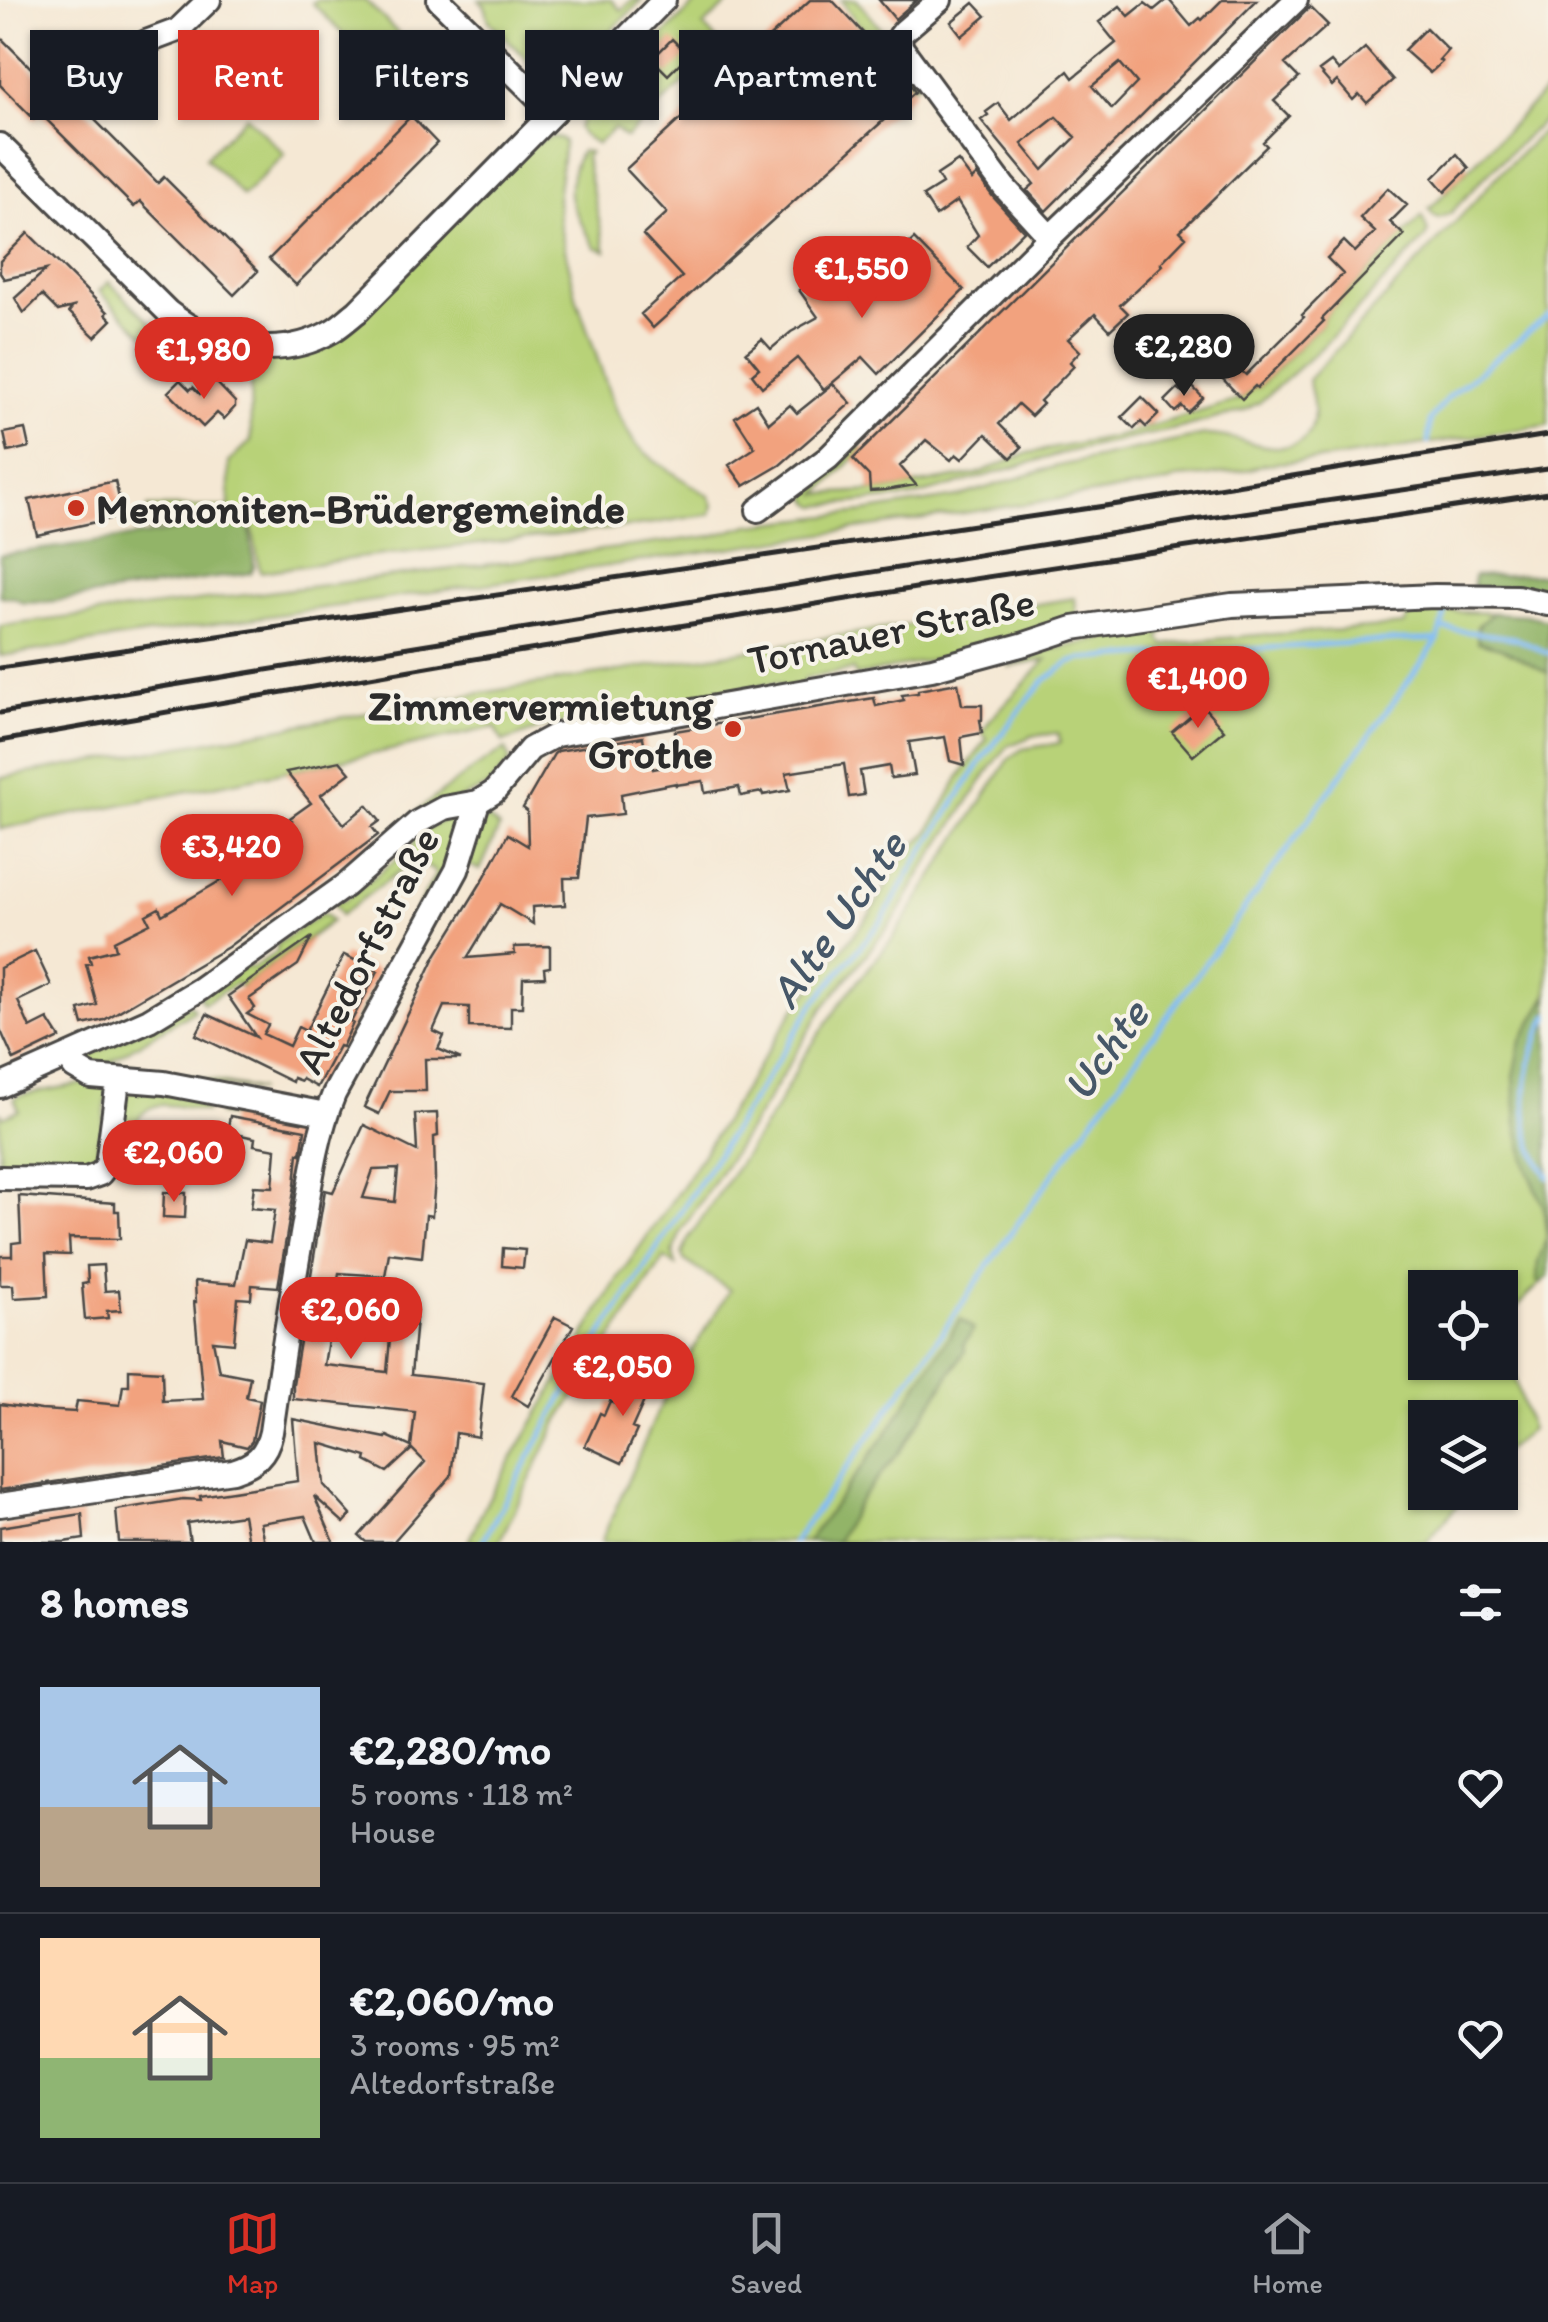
<!DOCTYPE html>
<meta charset="utf-8">
<style>
:root{--surface:#171b24;--page:#20242c;--text:#f1f3f6;--muted:#9ea1a6;--line:#363941;--accent:#d93025}
body{margin:0;font-family:Itim,sans-serif;background:var(--page);color:var(--text);height:100vh;display:flex;flex-direction:column;font-size:38px;white-space:nowrap}
*{box-sizing:border-box;margin:0}
p{font-size:32px;color:var(--muted)}
.icon{flex:none;width:55px;height:55px;fill:none;stroke:currentColor;stroke-width:2;stroke-linecap:round;stroke-linejoin:round}
.map{position:relative;height:1542px;overflow:hidden}
.drawer{display:flex;flex-direction:column;background:var(--surface);flex:1}
.drawer>*{flex:none}
.banner{position:absolute;left:30px;top:30px;width:1000px;height:90px;display:flex;gap:20px}
.buttons{position:absolute;left:1408px;top:1270px;display:grid;gap:20px}
.buttons a{display:grid;place-items:center;width:110px;height:110px;border-radius:0px;background:var(--surface);box-shadow:0 2px 8px #0004;font-size:50px}
.price{position:absolute;translate:-50% -85px;padding:0 22px;border-radius:35px;background:var(--accent);color:#fff;font-size:32px;line-height:65px;filter:drop-shadow(0 2px 5px #0008)}
.price::after{content:'';position:absolute;left:50%;top:60px;width:30px;height:22px;margin-left:-15px;background:inherit;clip-path:polygon(0 0,100% 0,50% 100%)}
.price.active{background:#222;color:#fff}
ul{padding:0;list-style:none}
li{display:flex;align-items:center;gap:30px;height:250px;padding:0 40px}
li+li{border-top:2px solid var(--line)}
li span{display:grid;place-items:center;flex:none;width:280px;height:200px;border-radius:0px;color:#555}
li>.icon{margin-inline-start:auto}
span .icon{width:120px;height:120px;fill:#fffc;stroke-width:1}
li b{font-size:42px}
h2{display:flex;justify-content:space-between;align-items:center;height:120px;padding:0 40px;font-size:42px}
.tag{padding:0 35px;border-radius:0px;background:var(--surface);box-shadow:0 2px 8px #0004;font-size:35px;line-height:90px}
.tag.active{background:var(--accent);color:#fff}
.tab-bar{display:flex;justify-content:space-around;align-items:center;height:140px;border-top:2px solid var(--line);background:var(--surface);font-size:28px;color:var(--muted)}
.tab-bar a{display:grid;justify-items:center;gap:5px}
.tab-bar .active{color:var(--accent)}
.map>svg:first-child{display:block}
</style>
<div class="map">
<svg width="1548" height="1542" viewBox="0 0 1548 1542">
<rect width="100%" height="100%" fill="#f7f3e8"/>
<filter id="ink" filterUnits="userSpaceOnUse"><feTurbulence type="fractalNoise" baseFrequency=".01" numOctaves="2"/><feDisplacementMap in="SourceGraphic" scale="20" xChannelSelector="R" yChannelSelector="G"/><feConvolveMatrix kernelMatrix="1 2 1 2 8 2 1 2 1" color-interpolation-filters="sRGB"/></filter>
<filter id="wash" filterUnits="userSpaceOnUse"><feTurbulence type="fractalNoise" baseFrequency=".0048" numOctaves="4" result="noise"/><feDisplacementMap in="SourceGraphic" scale="40" xChannelSelector="R" yChannelSelector="G"/><feGaussianBlur stdDeviation="2.25" result="paint"/><feColorMatrix in="noise" values="0 0 0 0 0 0 0 0 0 0 0 0 0 0 0 0 0 1.4 0 .05"/><feComposite in="paint" operator="in"/></filter>
<g filter="url(#wash)">
<rect width="100%" height="100%" fill="#f5e8d4"/>
<path fill="#b8d278" stroke="#727e52" stroke-width="2.5" d="M316,0H365L399,34L371,62L312,3Z
M479,0H611L621,10L632,0H642L565,77L556,83H551L538,76L531,69L526,58L489,21L485,6Z
M699,0H733L703,26L722,46L626,138L614,128L597,144L581,134L578,127L581,123L583,104L587,101L593,105Z
M841,0H857L888,37L883,43L912,71L919,82L914,87L856,21Z
M1548,88V116L1484,177L1451,213L1439,218L1433,215L1429,209Z
M246,116L285,154L243,196L205,158Z
M1548,126V425L1328,459L1264,464L1251,469L1206,476L1178,478L1167,483L0,656V626L712,536L750,525L863,512L957,497L1054,467L1205,435C1229,434 1251,446 1274,447C1320,448 1318,413 1308,380L1462,215L1499,174Z
M553,137L561,139L564,142L557,200L560,227L577,300L615,409L635,444L658,463L709,496L713,505L711,514L637,526L357,558L260,572L250,515L245,514L148,531V507H229V462L251,441L250,358L291,356L534,144L544,139Z
M581,151L589,152L585,157L606,251L595,247C589,235 573,212 571,201C567,187 574,163 581,151Z
M1422,216L1428,232L1424,239L1323,346L1260,402L1243,411L1180,428L1067,452L913,497L817,506C807,501 804,494 808,483L850,447L857,446L863,449L818,494L886,490L976,474L1029,453L1119,436L1242,399L1255,386L1258,388L1323,322L1322,319Z
M109,282L168,339L166,343L152,329L144,335L99,291Z
M1075,598L1077,620L1041,626L1034,638L856,676L853,670L805,678L802,685L785,688L777,683L730,692L728,698L548,726L503,742L495,727L382,752L0,829V778L475,694Z
M1412,610L1493,613L1477,626L1478,642L1501,648L1548,673V995L1521,1041L1527,1168L1543,1205L1547,1237L1538,1263L1537,1281L1540,1284L1500,1323V1288H1425V1362H1500V1332L1531,1430L1500,1455V1418H1425V1492L1468,1493L1426,1542H836L860,1500L904,1446L965,1351L963,1345L973,1329L960,1319L887,1433L807,1542H601L658,1411L677,1375L730,1290L684,1260L682,1254L688,1239L774,1112L801,1061L842,1001L893,938L1009,759L1022,749L1060,743L1058,733L1032,736L1008,746L992,766L921,873L897,916L823,1008L762,1109L681,1231L673,1253L676,1265L664,1258L558,1422L499,1542H468L485,1505L618,1278L687,1179L794,1010L870,914L902,859L928,832L960,776L987,739L982,733L989,721L1046,660L1008,667L1049,650L1127,634L1166,629L1159,638L1165,645C1244,633 1325,633 1404,625Z
M506,749L510,761L489,786L398,826C433,799 467,771 506,749Z
M448,817L461,821L464,836L319,1101H315L436,873L416,859L341,915L334,903L338,900H345L413,846L414,837Z
M480,819H489L499,828L480,870L467,864Z
M321,914H325L332,921L241,987L237,983L204,1003L199,997L246,966L252,968L277,952V944Z
M190,1004L194,1010L111,1061L259,1090L97,1074L85,1062L87,1057Z
M86,1083L108,1088L97,1169L0,1174V1111L3,1117L19,1110L14,1098L21,1095Z
M129,1088L202,1100L205,1112C193,1109 178,1105 165,1105C136,1104 129,1136 129,1159L113,1156Z
M225,1104L300,1118C316,1128 312,1141 310,1157L301,1154L304,1130L218,1114Z"/>
<path fill="#92b468" stroke="#5e704a" stroke-width="2.5" d="M242,519L249,521L254,566L251,573L47,602L23,603L15,598L0,596V555L154,534Z
M1548,574V596L1473,587L1474,576Z
M1493,613L1526,615L1548,620V673L1501,648L1478,642C1474,626 1481,623 1493,613Z
M1548,995V1276L1540,1284L1537,1281L1538,1262L1547,1237L1543,1205L1527,1168L1517,1124L1514,1077L1521,1041Z
M960,1319L974,1329L963,1345L965,1350L904,1446L860,1500L836,1542H807L887,1433Z"/>
<g fill="none" stroke-linecap="round" stroke-linejoin="round">
<path stroke="#84bdf5" stroke-width="5" d="M1428,443L1430,421L1448,397L1548,316
M1441,628L1514,638L1548,653
M1548,1016C1527,1056 1518,1105 1533,1149C1537,1158 1543,1168 1548,1177
M482,1542L572,1381L815,1002L883,919L915,864L982,760L1024,705L1044,681L1069,663L1082,659L1403,640H1438
M793,1542L878,1425L1006,1240L1438,640L1448,603"/>
</g>
<g id="blocks">
<path fill="#f2a27e" fill-rule="evenodd" d="M810,0H832L904,76L915,92L653,328L641,314L682,277L643,235L667,213L626,169Z
M879,0H917L895,19Z
M1166,0H1169L1191,26L1200,18L1202,20L1222,0H1257L1046,211L1027,190L1034,184L981,120L988,115L986,112L998,103L1011,120L1068,71L1073,78L1116,43L1099,22L1120,6L1129,16L1145,3L1154,10ZM1120,63L1137,83L1112,109L1092,86ZM1056,117L1076,137L1043,170L1022,144Z
M974,3L986,16L962,36L951,22Z
M1310,7L1328,25L1285,64L1299,78L1274,101L1289,116L1263,142L1267,146L1180,231L1186,237L1161,263L1163,265L1120,305L1128,313L1110,330L1095,314L1068,339L1080,351L1070,362L1074,366L1040,401L1043,404L1031,416L1018,404L999,424L1022,447L1011,458L986,434L962,459L956,454L951,460L926,440L900,466L916,485L886,490L870,491L869,476L853,459Z
M1426,28L1448,50L1439,60L1442,62L1430,73L1404,50Z
M0,37L58,95L64,89L158,183L164,177L258,271L234,295L140,201L134,207L40,113L34,119L0,85Z
M672,39L688,55L668,75L652,59Z
M1365,48L1393,80L1367,103L1359,94L1353,100L1337,81L1332,86L1319,71L1331,62L1339,71Z
M411,116L437,143L296,285L269,259Z
M1457,154L1469,168L1445,192L1433,178Z
M958,161L972,180L977,175L993,197L1024,231L987,267L967,247L978,235L957,201L936,216L923,196L942,184L937,175Z
M1388,188L1407,205L1390,222L1404,235L1322,319L1324,321L1257,388L1255,386L1242,399L1221,377L1234,364L1246,375L1304,317L1302,315L1343,274L1327,258L1344,241L1355,252L1375,232L1360,218Z
M28,233L108,312L106,314L112,320L95,337L69,312L73,307L58,311L42,295L24,313L15,298L46,270L4,279L0,273V261Z
M914,239L964,290L879,374L863,357L824,390L797,358L762,387L752,374L759,368L746,352L762,339L771,349L791,332L818,317L799,290L818,277L830,295L864,271L880,293L907,267L896,256Z
M180,380L190,390L193,387L200,394L214,380L235,402V407L224,419L217,413L203,427L168,392Z
M833,384L851,403L780,465L744,486L729,465L755,448L735,417L756,403L769,423L790,405L797,413Z
M1190,384L1203,398L1188,413L1182,406L1175,412L1165,401L1178,388L1182,392Z
M1142,397L1159,414L1146,427L1141,422L1134,429L1122,417Z
M25,429L29,447L8,452L4,433Z
M115,481L123,516L37,535L29,500Z
M958,683L962,705H982V720H980L982,733L961,737L964,765L950,761L945,737L909,742L915,775L891,778L889,766L860,771L864,795L849,797L844,764L786,773L790,790L763,795L762,792L741,796L739,787L705,793L703,781L676,785V783L621,794L623,814L586,818L579,878H564L565,905L532,907L533,924L500,904L467,958L515,954L514,947L550,946V967L544,968L545,977L523,978L522,1007H511V1028L469,1027V1007L444,1006L433,1031L444,1036L438,1049L461,1059H425L426,1091H390L379,1114L364,1107L435,957L484,878L508,834L528,846L527,811L523,808L554,754L558,751L643,737L648,767L652,766L653,769L680,764L675,731L874,698L876,706L904,700L902,695L918,693V690Z
M1203,706L1224,730L1193,756L1172,732Z
M340,761L350,773L321,795L344,824L367,805L380,821L372,827L378,835L228,947L104,1020L83,1025L79,1010L97,1005L86,964L91,963L89,956L116,949L114,941L150,923L146,915L159,908L162,915L247,865L242,856L292,820L290,818L311,803L286,772Z
M312,937L298,965L249,999L255,1008L247,1014L268,1025L263,1034L289,1046L298,1027L306,1031L344,955L378,971L351,1022L353,1023L342,1047L339,1046L317,1087L302,1079L301,1081L293,1078L292,1082L196,1035L207,1014L256,1037L228,996Z
M35,951L51,985L18,1001L30,1028L48,1019L60,1038L14,1060L0,1029V968Z
M437,1113L438,1136L434,1137L435,1179L432,1216L426,1215L422,1257L389,1253L385,1276L339,1273L324,1365L387,1372L392,1316L416,1319L411,1375L484,1383L478,1437L456,1433L451,1476L393,1542H366L359,1536L425,1462L412,1449L387,1472L366,1461L367,1457L320,1443L324,1485L351,1515L344,1523L314,1496L334,1542H316L305,1516L260,1523L264,1542H248L243,1515L187,1523L190,1542H119L116,1510L183,1499L201,1500L200,1496L298,1481L293,1419L386,1438L387,1436L411,1447L415,1412L293,1399V1384L325,1190L333,1192L364,1125L417,1151L415,1114ZM398,1169L395,1202L363,1198L373,1170Z
M230,1116L305,1130L301,1154L298,1153L295,1185L278,1287L252,1285L251,1299L238,1298L234,1343L213,1341L219,1371L250,1377L246,1397L260,1400L252,1441L247,1447L222,1441L224,1457L0,1490V1404L41,1410L75,1412L77,1401L120,1405L123,1385H129V1369L162,1371L163,1401L203,1399L194,1302H196L195,1281L236,1284L245,1240L270,1243L275,1210L251,1208L254,1186L273,1187L276,1149L254,1145L255,1138L227,1132Z
M164,1192L186,1193L185,1218L163,1217Z
M19,1196L115,1203V1211H119L120,1239L69,1238L70,1255L46,1254L48,1296L14,1298L13,1285H0V1256H12V1243L21,1242Z
M503,1248L525,1250L523,1268L502,1266Z
M103,1265L105,1291L119,1290L121,1310L107,1311L108,1318L85,1320L82,1284L88,1283L87,1266Z
M555,1317L573,1326L528,1406L512,1396Z
M651,1358L661,1363L655,1377L661,1380L653,1394L648,1392L632,1428L637,1430L622,1463L585,1446L600,1413L604,1415L610,1401L625,1407Z
M82,1514L84,1539L64,1542H0V1527Z"/>
</g>
</g>
<g filter="url(#ink)">
<use href="#blocks" fill-opacity="0" stroke="#494744" stroke-width="2.5"/>
<g fill="none" stroke-linecap="round" stroke-linejoin="round">
<defs>
<path id="minor" d="M439,0L553,112
M940,0L904,31L900,36L901,47L1004,187L1050,237
M146,42L178,30L209,0
M0,145L168,312C213,347 279,362 332,331C341,326 349,318 357,312L664,0
M758,510L828,458L1050,237L1296,0
M68,1056L74,1067L91,1077L164,1083L326,1114
M0,1086L149,1020L200,989L346,885L418,822L444,808L478,802L494,792L530,749L556,735L932,669L1025,644L1073,628L1232,605L1435,596L1517,597L1548,604
M0,1178L86,1179L100,1174L107,1165L118,1081
M0,1505L233,1471C255,1464 266,1455 271,1432C281,1362 292,1292 304,1223C311,1179 317,1135 334,1094L457,870L478,802"/>
</defs>
<use href="#minor" stroke="#494744" stroke-width="28"/>
<use href="#minor" stroke="#fff" stroke-width="22"/>
<path stroke="#2b2b2b" stroke-width="5" d="M0,668L1118,504L1548,435
M0,713L1195,520L1548,469
M0,741L474,659L947,583L1548,493"/>
</g>
</g>
<g fill="#c8321e" stroke="#f7f3e8" stroke-width="4">
<circle cx="76" cy="508" r="10"/>
<circle cx="733" cy="729" r="10"/>
</g>
<g text-anchor="middle" stroke-width="8" stroke-linejoin="round" paint-order="stroke">
<g font-size="42" font-weight="bold" fill="#2b2b2b" stroke="#f7f3e8" text-anchor="start">
<text x="96" y="523">Mennoniten-Brüdergemeinde</text>
<text x="713" y="720" text-anchor="end">Zimmervermietung<tspan x="713" dy="48">Grothe</tspan></text>
</g>
<g font-size="42" fill="#2b2b2b" stroke="#f7f3e8">
<text transform="translate(891 630) rotate(-12)" y="15">Tornauer Straße</text>
<text transform="translate(366 950) rotate(-63)" y="15">Altedorfstraße</text>
</g>
<g font-size="45" font-style="italic" fill="#465768" stroke="#f7f3e8">
<text transform="translate(837 919) rotate(-55)" y="16">Alte Uchte</text>
<text transform="translate(1105 1050) rotate(-54)" y="16">Uchte</text>
</g>
</g>
</svg>
<div class="buttons">
<a><svg class="icon" aria-label="locate" viewBox="0 0 24 24"><circle cx="12" cy="12" r="6"/><path d="M12 2v4M12 18v4M2 12h4M18 12h4"/></svg></a>
<a><svg class="icon" aria-label="layers" viewBox="0 0 24 24"><path d="M12 4l9 5-9 5-9-5zM3 14l9 5 9-5"/></svg></a>
</div>
<b class="price" style="left:862px;top:321px">€1,550</b>
<b class="price active" style="left:1184px;top:399px">€2,280</b>
<b class="price" style="left:204px;top:402px">€1,980</b>
<b class="price" style="left:1198px;top:731px">€1,400</b>
<b class="price" style="left:232px;top:899px">€3,420</b>
<b class="price" style="left:174px;top:1205px">€2,060</b>
<b class="price" style="left:351px;top:1362px">€2,060</b>
<b class="price" style="left:623px;top:1419px">€2,050</b>
<div class="banner">
<a class="tag">Buy</a>
<a class="tag active">Rent</a>
<a class="tag">Filters</a>
<a class="tag">New</a>
<a class="tag">Apartment</a>
</div>
</div>
<section class="drawer">
<h2>8 homes<svg class="icon" aria-label="filters" viewBox="0 0 24 24"><path d="M4 7h16M4 17h16"/><circle cx="9" cy="7" r="2"/><circle cx="15" cy="17" r="2"/></svg></h2>
<ul>
<li><span style="background:linear-gradient(#a9c7e8 60%,#b9a48a 0)"><svg class="icon" aria-label="home" viewBox="0 0 24 24"><path d="M3 11l9-7 9 7M6 9v11h12V9"/></svg></span><div><b>€2,280/mo</b><p>5 rooms · 118 m²</p><p>House</p></div><svg class="icon" aria-label="heart" viewBox="0 0 24 24"><path d="M12 20l-8-8c-3-5 5-10 8-4 3-6 11-1 8 4z"/></svg></li>
<li><span style="background:linear-gradient(#ffd9b3 60%,#8fb573 0)"><svg class="icon" aria-label="home" viewBox="0 0 24 24"><path d="M3 11l9-7 9 7M6 9v11h12V9"/></svg></span><div><b>€2,060/mo</b><p>3 rooms · 95 m²</p><p>Altedorfstraße</p></div><svg class="icon" aria-label="heart" viewBox="0 0 24 24"><path d="M12 20l-8-8c-3-5 5-10 8-4 3-6 11-1 8 4z"/></svg></li>
</ul>
</section>
<nav class="tab-bar">
<a class="active"><svg class="icon" aria-label="map" viewBox="0 0 24 24"><path d="M3 6l6-2 6 2 6-2v14l-6 2-6-2-6 2zM9 4v14M15 6v14"/></svg>Map</a>
<a><svg class="icon" aria-label="saved" viewBox="0 0 24 24"><path d="M7 4h10v16l-5-4-5 4z"/></svg>Saved</a>
<a><svg class="icon" aria-label="home" viewBox="0 0 24 24"><path d="M3 11l9-7 9 7M6 9v11h12V9"/></svg>Home</a>
</nav>
